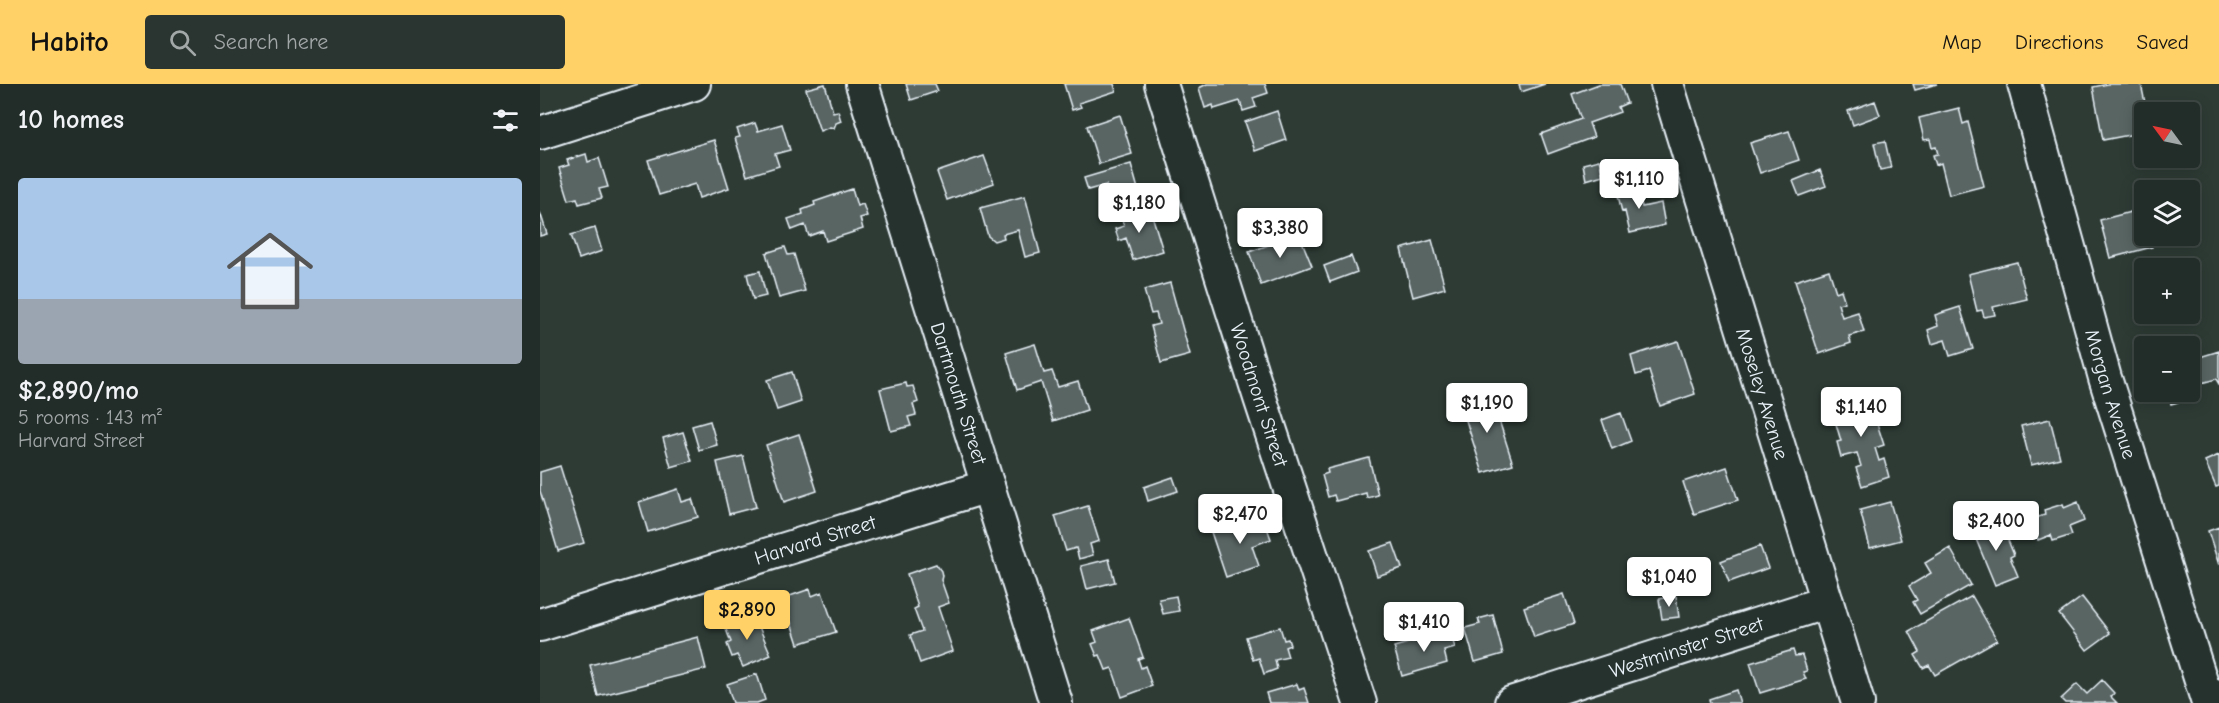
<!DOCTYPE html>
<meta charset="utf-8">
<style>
:root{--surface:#222c28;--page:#2a3430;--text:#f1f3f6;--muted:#a2a7a8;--line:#3f4845;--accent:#ffd166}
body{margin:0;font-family:"Comic Neue",sans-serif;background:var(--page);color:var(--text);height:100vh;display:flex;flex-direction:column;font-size:22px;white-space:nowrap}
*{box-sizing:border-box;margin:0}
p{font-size:20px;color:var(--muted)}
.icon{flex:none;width:33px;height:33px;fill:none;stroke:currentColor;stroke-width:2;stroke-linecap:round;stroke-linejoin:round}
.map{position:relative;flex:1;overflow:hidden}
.sheet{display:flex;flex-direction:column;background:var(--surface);width:540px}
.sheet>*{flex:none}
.needle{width:39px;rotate:303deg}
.tools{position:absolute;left:1594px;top:18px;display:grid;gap:12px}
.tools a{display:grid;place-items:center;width:66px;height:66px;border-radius:6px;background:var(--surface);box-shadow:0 3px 15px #0003,0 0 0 2px var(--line);font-size:30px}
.price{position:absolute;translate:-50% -51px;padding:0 14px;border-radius:6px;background:#fff;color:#222;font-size:20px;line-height:39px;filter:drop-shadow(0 2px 3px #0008)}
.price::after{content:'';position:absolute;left:50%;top:36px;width:18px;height:14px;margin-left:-9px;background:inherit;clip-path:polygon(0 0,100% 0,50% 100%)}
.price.on{background:var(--accent);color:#111}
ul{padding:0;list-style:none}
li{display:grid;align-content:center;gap:12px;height:318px;padding:0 18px}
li+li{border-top:2px solid var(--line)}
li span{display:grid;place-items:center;height:186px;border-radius:6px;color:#555}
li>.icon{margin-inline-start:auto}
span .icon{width:108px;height:108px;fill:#fffc;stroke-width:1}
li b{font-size:26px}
h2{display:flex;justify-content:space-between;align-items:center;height:72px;padding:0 18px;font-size:26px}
header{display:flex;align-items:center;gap:36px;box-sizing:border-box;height:84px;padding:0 30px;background:var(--accent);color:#111}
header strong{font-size:28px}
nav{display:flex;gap:33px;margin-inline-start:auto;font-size:21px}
.search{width:420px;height:54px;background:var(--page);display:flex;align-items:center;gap:15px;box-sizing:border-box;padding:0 21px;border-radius:6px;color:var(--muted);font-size:22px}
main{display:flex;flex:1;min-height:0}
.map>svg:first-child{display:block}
</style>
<header>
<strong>Habito</strong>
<div class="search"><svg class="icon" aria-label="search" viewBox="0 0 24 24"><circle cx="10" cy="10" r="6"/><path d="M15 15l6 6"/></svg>Search here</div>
<nav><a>Map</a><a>Directions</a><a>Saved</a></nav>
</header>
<main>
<section class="sheet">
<h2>10 homes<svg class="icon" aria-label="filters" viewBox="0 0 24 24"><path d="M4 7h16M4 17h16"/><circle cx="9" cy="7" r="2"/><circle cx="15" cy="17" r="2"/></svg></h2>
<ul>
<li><span style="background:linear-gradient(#a9c7e8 65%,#9aa5b1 0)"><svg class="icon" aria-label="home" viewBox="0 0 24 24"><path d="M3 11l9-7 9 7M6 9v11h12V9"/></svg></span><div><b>$2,890/mo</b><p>5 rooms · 143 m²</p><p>Harvard Street</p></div></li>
</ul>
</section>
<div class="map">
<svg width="1679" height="619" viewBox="0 0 1679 619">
<rect width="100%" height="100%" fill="#2e3b35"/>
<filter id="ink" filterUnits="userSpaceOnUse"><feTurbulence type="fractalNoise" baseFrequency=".0167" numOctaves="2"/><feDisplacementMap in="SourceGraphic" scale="12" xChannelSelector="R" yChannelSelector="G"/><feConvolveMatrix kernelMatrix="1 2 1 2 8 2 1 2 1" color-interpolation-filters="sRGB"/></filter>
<g filter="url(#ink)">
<path fill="#596563" stroke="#e8f1f8" stroke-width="1.5" d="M285,0L293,28L298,27L301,37L296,39L294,44L290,43L280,47L266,5Z
M366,0H395L398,7L371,16Z
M524,0H574L576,7L539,19L541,23L532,26Z
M667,0H725L728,9L713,14L716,23L703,27L700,17L674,25L673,21L665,24L659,4Z
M979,0H1005L981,8Z
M1059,0H1080L1087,19L1078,23L1080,28L1049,39L1054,53L1008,70L1001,50L1041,35L1032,10Z
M1373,0H1397L1375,6Z
M1568,0H1601L1607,28H1605V48L1563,56L1553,3Z
M1335,17L1340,31L1313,41L1308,27Z
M1419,24L1423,40L1428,38L1444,102L1409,111L1401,79L1396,81L1393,71L1398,70L1396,63L1392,64L1390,55L1384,56L1379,34Z
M737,27L746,56L715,67L705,38Z
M580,31L592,70L559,80L547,42Z
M215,39L218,47L242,40L250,66L235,70L239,82L207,92L195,54L200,53L197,45Z
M1249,47L1259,76L1220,89L1210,59Z
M174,56L189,104L159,114L155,100L119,111L108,76Z
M1345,57L1351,84L1340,86L1334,59Z
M46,70L48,78L59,74L68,103L59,105L62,114L39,120L37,114L29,116L19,84L29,81L27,76Z
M444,72L454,99L407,116L397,88Z
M1059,76L1063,91L1046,96L1043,80Z
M591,80L598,105L570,113L566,101L548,106L544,94Z
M1280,86L1286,102L1259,112L1253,97Z
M1093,99L1095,108L1099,107L1102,123L1121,119L1125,141L1090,149L1085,127L1082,128L1076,103Z
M312,105L317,122L323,120L327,132L320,134L323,145L286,157L283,147L269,152L265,141L252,146L248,135L263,130L262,126L275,121L274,118Z
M485,112L500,169L485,173L478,146L463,150L464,154L454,157L448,152L440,124Z
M595,122L599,135L612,131L623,167L593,176L586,154L579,157L575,145L584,142L579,127Z
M1602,125L1605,138V152H1609L1612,163L1570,174L1560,136Z
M0,128L7,150L0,152Z
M55,144L62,167L39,175L31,151Z
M759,150L772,182L721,201L709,168Z
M892,156L905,204L873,213L861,165Z
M245,163L248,171L254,170L265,207L239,214L226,169Z
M811,172L817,188L790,198L784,182Z
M1477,178L1487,215L1453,223L1455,231L1444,233L1442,226L1437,227L1428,190Z
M1289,186L1296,208L1301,206L1305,218L1298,220L1302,233L1318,228L1324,248L1309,252L1311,259L1279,270L1255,197Z
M220,187L226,212L213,215L207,190Z
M630,199L650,271L621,279L611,242L619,240L616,229L611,230L604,206Z
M1420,223L1433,265L1410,272L1405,256L1392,260L1388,246L1398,242L1395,231Z
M1138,257L1155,310L1120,322L1109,287L1096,291L1091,272Z
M495,260L504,289L512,287L518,303L538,297L547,326L513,337L501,298L477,306L466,269Z
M1679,267V300L1676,295L1650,302V276Z
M252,288L261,318L237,326L227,296Z
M366,299L367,303L373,302L378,318L373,320L376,331L368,333L371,342L351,347L340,305Z
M1650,306L1652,314L1631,320L1629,312L1615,316L1613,308H1650Z
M951,311L973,380L943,389L921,321Z
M1328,312L1344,361L1335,364L1339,377L1344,375L1349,393L1322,402L1316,384L1321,382L1317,369L1301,373L1297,358L1301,357L1291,323Z
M1081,329L1091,357L1072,365L1062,336Z
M1510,335L1520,374L1491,381L1481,342Z
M170,337L177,361L159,366L152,342Z
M143,348L152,377L131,383L123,354Z
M259,350L277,407L244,418L226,361Z
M1679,371V402L1676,403L1665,377Z
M203,372L216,423L189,430L177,378Z
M829,374L838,411L827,414L826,409L796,417L794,411L788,413L782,391L788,389L787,385Z
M20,382L44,459L18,467L0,407V388Z
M1187,383L1198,416L1154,430L1143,398Z
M633,393L638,407L608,417L604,403Z
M138,405L142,418L152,415L158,433L108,448L99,418Z
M1350,418L1361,456L1330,464L1320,426Z
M1538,418L1544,437L1529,443L1532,451L1513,457L1511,451L1498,456L1491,435L1505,431L1504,426L1523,420L1524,424Z
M548,422L559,457L550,460L553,471L539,475L536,464L526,467L515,432Z
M717,432L718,437L724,435L731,455L712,462L719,482L686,493L671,448Z
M1460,437L1474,471L1470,473L1478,492L1455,501L1433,448Z
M1679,443V481L1668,447Z
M853,459L862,484L837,492L829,467Z
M1220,462L1228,484L1189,498L1181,477Z
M1410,464L1431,501L1380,530L1373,518L1377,516L1369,502L1391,489L1385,479Z
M569,475L575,498L547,505L541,482Z
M396,480L401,487L402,492L401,496L409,519L398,523L413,567L380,579L370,551L382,547L374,525L378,523L367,490Z
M270,505L272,512L282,508L296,548L258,560L245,520L249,519L247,513Z
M1024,510L1034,540L994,553L984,523Z
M636,512L639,527L623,530L619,515Z
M1136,512L1139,533L1122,535L1119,515Z
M1432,512L1457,556L1395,591L1389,581L1383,584L1375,571L1380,568L1369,547Z
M1542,513L1570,549L1547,566L1519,530Z
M214,531L231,571L203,583L197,571L192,573L187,560L191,558L185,543Z
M953,531L963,570L935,578L925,544L940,540L938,535Z
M589,534L603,573L598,575L601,584L605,582L612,602L582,613L572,584L566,586L560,571L557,572L552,560L557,558L553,547Z
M740,543L744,556L748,555L750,561L745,563L748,573L735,576L737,585L724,590L719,574L713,576L706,553Z
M910,547L915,564L904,567L907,579L862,592L854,563Z
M158,553L166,585L58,612L50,581Z
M1253,566L1255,572L1262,571L1267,587L1263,588L1266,595L1220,609L1210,579Z
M217,590L225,616L217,619H193L187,600Z
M1562,596L1574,609L1571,613L1577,619H1525L1521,615L1537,600L1547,610Z
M757,600L759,606L764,604L769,619H729L726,609Z
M1196,606L1200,619H1170L1169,615Z"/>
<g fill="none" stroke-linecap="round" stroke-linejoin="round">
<defs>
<g id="street">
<path id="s1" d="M322,0L516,619"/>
<path id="s2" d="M621,0L720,314L820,619"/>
<path id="s3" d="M1127,0L1318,619"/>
<path id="s4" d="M1484,0L1565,294L1668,619"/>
<path d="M0,49L154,0"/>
<path id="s5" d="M0,541L448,402"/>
<path id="s6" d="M971,619L1287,518"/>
</g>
<path id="secondary" d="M1672,619L1679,612"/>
</defs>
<use href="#street" stroke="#e8f1f8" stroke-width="36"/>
<use href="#secondary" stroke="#e8f1f8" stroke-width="38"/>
<use href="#street" stroke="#26332d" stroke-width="32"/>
<use href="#secondary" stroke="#26332d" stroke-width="33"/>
</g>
</g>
<g text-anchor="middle" stroke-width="4.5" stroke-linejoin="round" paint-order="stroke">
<g font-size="20" fill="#e8f1f8" stroke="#26332d">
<text dy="7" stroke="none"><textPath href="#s3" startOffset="324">Moseley Avenue</textPath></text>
<text dy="7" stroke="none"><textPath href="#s1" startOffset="324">Dartmouth Street</textPath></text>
<text dy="7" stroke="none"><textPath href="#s2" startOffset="326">Woodmont Street</textPath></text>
<text dy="7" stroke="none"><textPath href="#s4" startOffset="322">Morgan Avenue</textPath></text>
<text dy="7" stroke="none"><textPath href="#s5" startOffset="288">Harvard Street</textPath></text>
<text dy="7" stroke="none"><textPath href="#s6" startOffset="184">Westminster Street</textPath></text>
</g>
</g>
</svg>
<div class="tools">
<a><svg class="needle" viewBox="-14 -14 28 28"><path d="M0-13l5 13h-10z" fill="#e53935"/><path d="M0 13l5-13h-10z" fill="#a2a7a8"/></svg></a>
<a><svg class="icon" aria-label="layers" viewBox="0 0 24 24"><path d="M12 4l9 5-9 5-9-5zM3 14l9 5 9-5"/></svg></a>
<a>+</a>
<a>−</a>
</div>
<b class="price" style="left:1099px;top:126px">$1,110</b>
<b class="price" style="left:599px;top:150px">$1,180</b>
<b class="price" style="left:740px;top:175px">$3,380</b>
<b class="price" style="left:947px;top:350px">$1,190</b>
<b class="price" style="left:1321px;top:354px">$1,140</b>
<b class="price" style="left:700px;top:461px">$2,470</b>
<b class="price" style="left:1456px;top:468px">$2,400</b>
<b class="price" style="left:1129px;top:524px">$1,040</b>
<b class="price on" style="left:207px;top:557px">$2,890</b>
<b class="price" style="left:884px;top:569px">$1,410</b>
</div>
</main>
